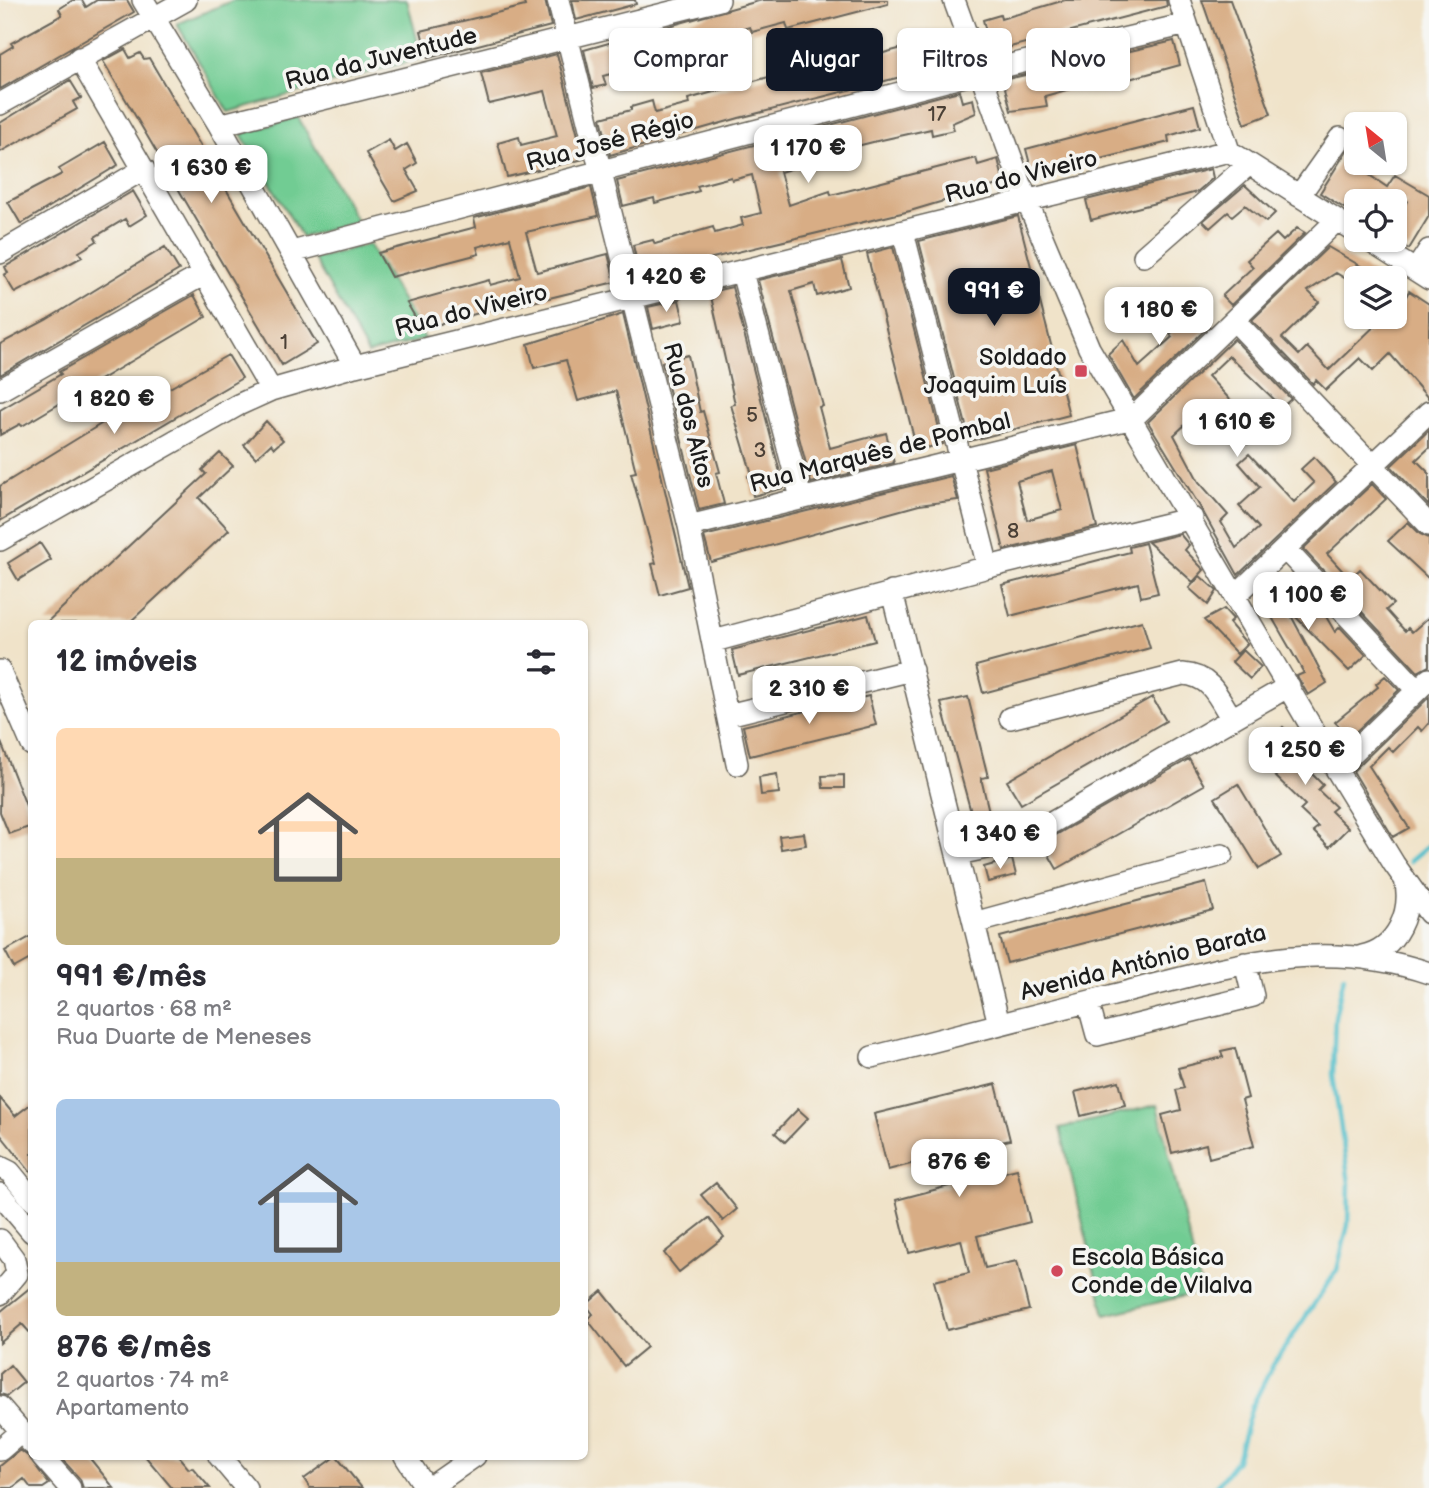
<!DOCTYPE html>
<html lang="pt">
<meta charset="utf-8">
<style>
:root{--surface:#fff;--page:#f2f2f3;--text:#2b2b33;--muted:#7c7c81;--accent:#111827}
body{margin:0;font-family:"Balsamiq Sans",sans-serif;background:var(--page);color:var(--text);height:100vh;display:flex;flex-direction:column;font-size:26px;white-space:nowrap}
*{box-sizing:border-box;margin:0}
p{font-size:23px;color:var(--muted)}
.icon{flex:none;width:38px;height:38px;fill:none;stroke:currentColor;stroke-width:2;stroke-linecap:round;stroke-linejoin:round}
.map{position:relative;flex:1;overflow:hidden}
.drawer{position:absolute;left:28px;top:620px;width:560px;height:840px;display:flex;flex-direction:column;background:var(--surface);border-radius:10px;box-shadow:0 2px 5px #0004}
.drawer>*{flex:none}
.top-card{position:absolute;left:609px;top:28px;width:665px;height:63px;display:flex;gap:14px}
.needle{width:46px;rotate:330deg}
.buttons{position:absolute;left:1344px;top:112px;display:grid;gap:14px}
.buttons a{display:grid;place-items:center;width:63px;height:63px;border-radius:10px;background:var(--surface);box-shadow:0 2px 5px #0004;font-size:35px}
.price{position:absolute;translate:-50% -60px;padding:0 16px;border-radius:14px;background:#fff;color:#222;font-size:23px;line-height:46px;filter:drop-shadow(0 2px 4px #0008)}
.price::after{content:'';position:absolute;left:50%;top:42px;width:21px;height:16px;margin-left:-10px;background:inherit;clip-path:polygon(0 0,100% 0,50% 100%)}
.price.current{background:var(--accent);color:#fff}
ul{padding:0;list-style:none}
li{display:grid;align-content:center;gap:14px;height:371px;padding:0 28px}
li span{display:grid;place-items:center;height:217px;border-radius:10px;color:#555}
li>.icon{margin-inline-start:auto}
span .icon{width:126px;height:126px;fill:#fffc;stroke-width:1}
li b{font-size:30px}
h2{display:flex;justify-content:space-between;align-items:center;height:84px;padding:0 28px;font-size:30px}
.chip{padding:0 24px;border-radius:10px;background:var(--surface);box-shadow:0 2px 5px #0004;font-size:24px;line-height:63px}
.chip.current{background:var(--accent);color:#fff}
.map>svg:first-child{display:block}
</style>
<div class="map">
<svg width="1429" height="1488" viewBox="0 0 1429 1488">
<rect width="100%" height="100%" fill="#f6f6f2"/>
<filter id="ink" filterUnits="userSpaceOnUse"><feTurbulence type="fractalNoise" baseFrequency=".0143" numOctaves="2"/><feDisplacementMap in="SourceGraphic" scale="14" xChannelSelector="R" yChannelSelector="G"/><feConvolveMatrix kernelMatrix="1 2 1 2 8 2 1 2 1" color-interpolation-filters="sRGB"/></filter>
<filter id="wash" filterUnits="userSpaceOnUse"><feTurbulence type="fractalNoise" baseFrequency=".00686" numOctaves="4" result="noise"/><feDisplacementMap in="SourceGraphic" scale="28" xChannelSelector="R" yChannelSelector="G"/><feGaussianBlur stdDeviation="1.57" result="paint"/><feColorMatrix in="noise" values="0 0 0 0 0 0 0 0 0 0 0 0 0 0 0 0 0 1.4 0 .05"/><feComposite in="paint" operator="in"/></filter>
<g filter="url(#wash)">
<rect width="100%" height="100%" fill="#f0e3c9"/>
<path fill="#71cc93" stroke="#467458" stroke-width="2" d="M234,0H407L422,58L228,112L177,24Z
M298,117L357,221L302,237L241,134Z
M369,244L425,339L368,354L314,259Z
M1157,1105L1202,1292L1105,1315L1060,1128Z"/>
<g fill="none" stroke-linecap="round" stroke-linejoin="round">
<path stroke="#52bfcb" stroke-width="4.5" d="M1410,861L1429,845
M1215,1488L1237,1460L1252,1406L1273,1365L1337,1270L1348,1225L1349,1183L1333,1075L1335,1017L1344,976"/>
</g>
<g id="blocks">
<path fill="#d8ad85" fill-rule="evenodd" d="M73,0H82L86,7L97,0H127L134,12L0,89V54L13,46L11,43L62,15L59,9Z
M523,0H545L551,26L428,58L421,31L525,6Z
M572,0H635L636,4L576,20Z
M762,0H888V4L788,30L786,23L752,32L750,27L717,36L720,46L603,76L606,85L593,88L584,50Z
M1065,0H1166L1167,6L991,52L983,20L1000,15L1001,19Z
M1202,0H1230L1271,114L1245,124Z
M929,41L936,68L739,118L610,155L601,118L631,110V107L652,101L655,113L689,104L688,99L798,69L836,59L838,65Z
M1174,41L1180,65L1111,84L1109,78L1045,96L1047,106L1011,111L1003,80Z
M125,49L130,58L140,53L144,59L149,58L317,344L282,365L103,61Z
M557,54L584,159L507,177L498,143L519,137L521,145L557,136L545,91L489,104L481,73Z
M70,80L81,98L73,102L77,109L0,152V123Z
M959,91L962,102L973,99L976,113L952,123L954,130L932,135L931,129L877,141L833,152L834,156L780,172L789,205L830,191L831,195L976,158L978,165L998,159L1004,183L910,211L683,265L685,271L664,276L663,270L640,276L633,245L653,240L655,244L713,227L715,233L743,225L741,218L761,213L752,175L732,180L731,177L697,186L699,191L655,203L654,198L623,206L617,181Z
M1194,105L1200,127L1168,136L1169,142L1033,176L1026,149Z
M1356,136V163H1367L1362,170L1387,187L1395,175L1429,195V216L1409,249L1395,241V222L1407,201H1387L1380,197L1377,201L1349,198L1344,208L1320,193Z
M389,140L395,151L407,144L417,163L406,170L418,191L394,201L366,153Z
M105,142L118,165L21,224L8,202L62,174L59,169Z
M1211,169L1213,178L1197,192L1091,220L1086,200Z
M1245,185L1275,213L1266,222L1245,205L1232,216L1228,212L1210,228L1203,221Z
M591,187L598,216L526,232L537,272L608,254L615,282L508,308L507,305L422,329L407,303L489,280L490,285L520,277L510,238L477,247L479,254L391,277L378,253L476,227L474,218Z
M133,191L147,215L129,226L125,219L95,237L97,241L79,252L82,257L15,293L4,275L8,273L5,267Z
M1018,216L1069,415L970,441L919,241Z
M1297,228L1305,233L1231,305L1222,296L1253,267L1247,260L1276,234L1283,241Z
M165,247L179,270L0,375V344L46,320Z
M893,247L943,444L917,450L867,254Z
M1328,247L1381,278H1356V285L1336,273L1308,291L1319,302L1282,338L1299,355L1307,347L1329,370L1384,317H1395L1409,291L1429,304V399L1390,354L1373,371L1360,358L1326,390L1316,380L1313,384L1252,320Z
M842,260L849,287L817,296L814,284L791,291L823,406L819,407L830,448L886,433L894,463L811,483L758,280Z
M732,287L784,488L753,496L748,476L752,475L731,405L735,404L710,292Z
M1169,290L1192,314L1195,310L1209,326L1134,399L1108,354L1123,340L1139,367L1172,337L1170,334L1179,326L1156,302Z
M194,295L206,317L22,426L20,424L0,435V410L61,374L59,372Z
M679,300L684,321L653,329L648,307Z
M623,314L688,587L660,595L652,564L656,563L631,473L636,472L616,391L578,401L566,360L534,368L528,344Z
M1234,339L1291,399L1282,407L1229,356L1208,376L1261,433L1248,444L1227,422L1220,428L1202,409L1174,435L1199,482L1228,515L1221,522L1236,548L1259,528L1239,506L1260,487L1239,463L1249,454L1294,502L1314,483L1301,469L1314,457L1336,482L1238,575L1202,510L1148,422Z
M228,355L242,378L0,521V486L127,408L129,411Z
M688,355L700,412L703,411L720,472L716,473L724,504L699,510L662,362Z
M266,421L283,440L274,448L271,444L256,458L244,445Z
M1429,430V448L1416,460L1429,473V506L1391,466Z
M1077,445L1097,527L1004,550L984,468ZM1052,471L1062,510L1027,520L1017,481Z
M220,453L233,466L199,498L229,530L129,623H46L206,474L202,470Z
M951,476L958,500L919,505L711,562L704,536Z
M1372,484L1386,499L1327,554L1350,579L1360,569L1393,604L1386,610L1405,631L1408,628L1412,632L1429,617V666L1418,672L1303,549Z
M1408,522L1420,534L1429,538V579L1388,541Z
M1180,534L1189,545L1185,550L1204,570L1193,582L1148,542Z
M40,543L51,560L18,580L8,563Z
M1145,543L1158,593L1141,597L1138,583L1010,616L1002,585L1130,552L1129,547Z
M1200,576L1217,591L1208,605L1189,588Z
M1278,578L1288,595L1298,589L1301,595L1307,592L1318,603L1335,632L1340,627L1366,655L1349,671L1287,608L1327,683L1308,695L1297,676L1304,673L1258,593Z
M1224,609L1233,619L1229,623L1247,644L1237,654L1204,620Z
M868,615L875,641L738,675L732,650Z
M1142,621L1150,648L983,693L976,666Z
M1243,650L1261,667L1250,679L1232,662Z
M1385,676L1399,690L1339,748L1333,737L1342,729L1335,722L1378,687L1376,684Z
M869,696L876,725L750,756L743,726Z
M968,697L988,777L981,778L991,820L974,823L941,703Z
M1152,697L1166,721L1021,804L1007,781Z
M1429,697V723L1422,731L1418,727L1393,752L1388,747L1369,766L1409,828L1393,837L1353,771Z
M1283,727L1299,742L1294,748L1311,764L1307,769L1323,785L1318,790L1336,807L1331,811L1348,828L1329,847L1313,831L1318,827L1300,810L1305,805L1272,773L1282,763L1265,746Z
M1,742L32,821V826L9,834L0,812Z
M1189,759L1204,785L1057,869L1042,843Z
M777,774L779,793L761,795L759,777Z
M844,775V788H823L822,776Z
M1238,784L1281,856L1259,869L1215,798Z
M804,833L806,845L781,849L779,836Z
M1012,859L1016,875L988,882L984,867Z
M1206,883L1213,910L1007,963L1000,937Z
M32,936V958L14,968L5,951Z
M1235,1048L1248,1098L1242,1100L1254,1146L1209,1158L1206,1144L1172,1153L1162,1115L1181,1110L1176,1090L1184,1088L1178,1068L1223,1057L1221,1051Z
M1119,1081L1125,1105L1081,1116L1075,1092Z
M996,1084L1010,1140L958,1152L965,1182L1017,1169L1030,1222L977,1236L985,1268L1017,1261L1029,1310L947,1330L934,1281L969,1273L961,1240L909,1253L896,1200L949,1186L941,1156L888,1170L874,1114Z
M0,1098L15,1116L32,1103V1174L0,1134Z
M798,1109L808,1118L785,1142L775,1133Z
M716,1183L737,1209L723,1221L701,1195Z
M709,1218L724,1237L679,1272L664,1253Z
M32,1286V1335L22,1324L0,1343V1312Z
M602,1291L647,1347L624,1366L587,1319L593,1314L586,1305Z
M10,1365L24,1382L7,1396L0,1394V1374Z
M20,1450L29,1457L49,1484L43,1488H31L24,1479L12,1488H0V1466Z
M59,1456H88L114,1488H83L80,1479Z
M145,1456H178L189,1469L192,1467L210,1488H172Z
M336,1456L362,1488H310L304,1479Z"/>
</g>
</g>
<g filter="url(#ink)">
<use href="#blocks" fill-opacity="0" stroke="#666259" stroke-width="2"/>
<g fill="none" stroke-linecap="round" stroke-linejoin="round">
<defs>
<path id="minor" d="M143,0L219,125L355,366
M558,0L689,526L737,764
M954,0L1027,201L1089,348L1336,769L1394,864L1429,913
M1179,0L1229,151
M79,58L271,390
M0,104L186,0
M219,125L719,0
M1229,151L1356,232
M1299,196L1340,138
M903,232L988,567L1192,518
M1368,240L1429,279
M292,252L980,72L1187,24
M0,253L144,169
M1144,256L1249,164
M1416,270L1429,250
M742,272L801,498
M1234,320L1429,525
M0,390L204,274
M689,526L1133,418L1337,220
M0,540L238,405L271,390L355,366L1229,151
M1285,549L1417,690
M892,592L999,1024
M1236,595L1429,412
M714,641L988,567
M0,671L32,745
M728,715L912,670
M1010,718L1183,674C1211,676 1218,696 1231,718
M1336,769L1429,679
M958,854L1005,844L1041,829L1289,686
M974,923L1222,855
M1362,956C1397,949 1413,912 1405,879
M1088,1002L1097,1035L1253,996L1245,963
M872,1057C952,1037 1031,1016 1110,996C1221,969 1316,934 1429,973
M0,1167L10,1172L32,1199
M0,1194L32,1232
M0,1240L14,1259L17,1274L0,1294
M0,1407L32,1444
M0,1450L21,1432
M42,1456L70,1488
M219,1456L246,1488
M405,1456L426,1488
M429,1488L475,1456"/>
</defs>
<use href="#minor" stroke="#666259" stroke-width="24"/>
<use href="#minor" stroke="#fff" stroke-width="21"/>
</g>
</g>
<g fill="#d1495b" stroke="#f6f6f2" stroke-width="2.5">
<rect x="1074" y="364" width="14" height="14" rx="3.5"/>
<circle cx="1057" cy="1271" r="7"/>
</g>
<g text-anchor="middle" stroke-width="7" stroke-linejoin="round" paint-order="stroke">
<g font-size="21" fill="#4b4036">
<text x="937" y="121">17</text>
<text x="284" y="349">1</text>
<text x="752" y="422">5</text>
<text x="760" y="457">3</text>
<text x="1013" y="538">8</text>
</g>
<g font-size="24" fill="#1c1c1c" stroke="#f6f6f2">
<text transform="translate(381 58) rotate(-14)" y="8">Rua da Juventude</text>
<text transform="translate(610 141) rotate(-15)" y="8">Rua José Régio</text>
<text transform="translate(1021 176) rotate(-14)" y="8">Rua do Viveiro</text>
<text transform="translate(471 310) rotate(-14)" y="8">Rua do Viveiro</text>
<text transform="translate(689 415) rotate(76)" y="8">Rua dos Altos</text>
<text transform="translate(880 452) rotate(-14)" y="8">Rua Marquês de Pombal</text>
<text transform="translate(1143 962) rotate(-14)" y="8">Avenida António Barata</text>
</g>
<g font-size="24" fill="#1c1c1c" stroke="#f6f6f2" text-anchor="end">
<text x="1067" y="365">Soldado<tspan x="1067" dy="28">Joaquim Luís</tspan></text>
<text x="1071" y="1265" text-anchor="start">Escola Básica<tspan x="1071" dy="28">Conde de Vilalva</tspan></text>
</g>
</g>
</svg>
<div class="buttons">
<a><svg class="needle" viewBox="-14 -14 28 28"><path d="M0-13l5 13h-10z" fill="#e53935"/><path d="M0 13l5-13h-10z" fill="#7c7c81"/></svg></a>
<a><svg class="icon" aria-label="locate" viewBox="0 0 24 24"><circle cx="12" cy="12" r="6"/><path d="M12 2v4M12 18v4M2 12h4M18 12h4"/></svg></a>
<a><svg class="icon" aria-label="layers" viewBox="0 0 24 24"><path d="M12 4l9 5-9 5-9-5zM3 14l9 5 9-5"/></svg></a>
</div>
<b class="price" style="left:808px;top:185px">1 170 €</b>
<b class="price" style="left:211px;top:205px">1 630 €</b>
<b class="price" style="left:666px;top:314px">1 420 €</b>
<b class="price current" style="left:994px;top:328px">991 €</b>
<b class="price" style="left:1159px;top:347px">1 180 €</b>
<b class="price" style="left:114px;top:436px">1 820 €</b>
<b class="price" style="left:1237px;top:459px">1 610 €</b>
<b class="price" style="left:1308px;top:632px">1 100 €</b>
<b class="price" style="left:809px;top:726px">2 310 €</b>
<b class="price" style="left:1305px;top:787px">1 250 €</b>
<b class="price" style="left:1000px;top:871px">1 340 €</b>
<b class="price" style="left:959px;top:1199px">876 €</b>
<div class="top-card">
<a class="chip">Comprar</a>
<a class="chip current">Alugar</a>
<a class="chip">Filtros</a>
<a class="chip">Novo</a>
</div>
<section class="drawer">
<h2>12 imóveis<svg class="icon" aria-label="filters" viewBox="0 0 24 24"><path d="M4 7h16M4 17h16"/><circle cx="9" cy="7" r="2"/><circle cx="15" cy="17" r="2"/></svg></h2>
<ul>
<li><span style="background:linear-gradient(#ffd9b3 60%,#c2b280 0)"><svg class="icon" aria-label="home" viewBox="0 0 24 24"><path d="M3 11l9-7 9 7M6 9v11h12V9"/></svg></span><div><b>991 €/mês</b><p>2 quartos · 68 m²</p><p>Rua Duarte de Meneses</p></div></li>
<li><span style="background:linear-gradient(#a9c7e8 75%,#c2b280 0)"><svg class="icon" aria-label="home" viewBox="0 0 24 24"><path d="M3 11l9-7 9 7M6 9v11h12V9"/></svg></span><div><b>876 €/mês</b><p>2 quartos · 74 m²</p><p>Apartamento</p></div></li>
</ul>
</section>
</div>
